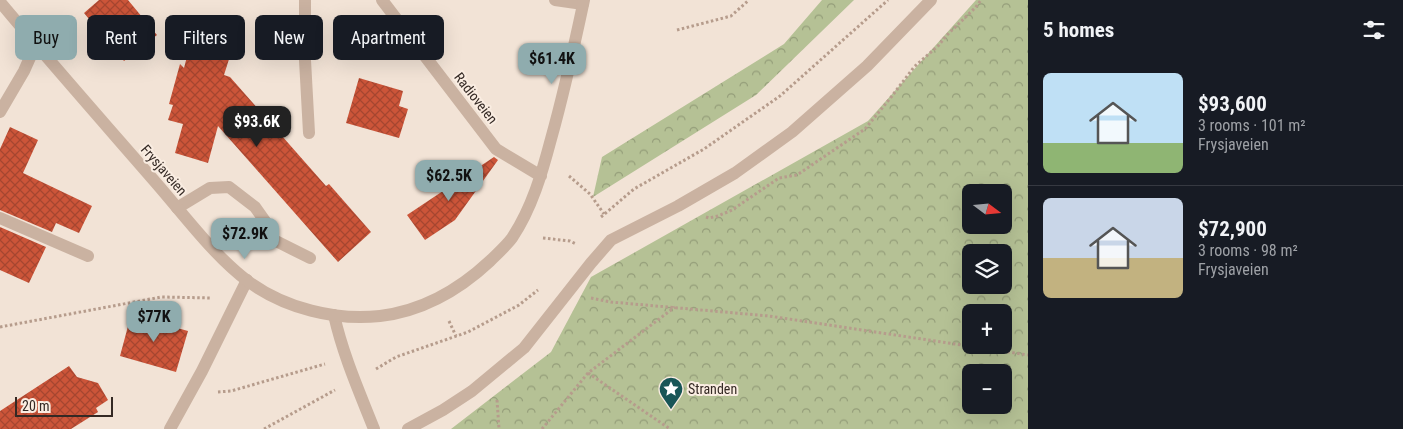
<!DOCTYPE html>
<meta charset="utf-8">
<style>
:root{--surface:#171b24;--page:#20242c;--text:#f1f3f6;--muted:#9ea1a6;--line:#363941;--accent:#8facae}
body{margin:0;font-family:"Roboto Condensed",sans-serif;background:var(--page);color:var(--text);height:100vh;display:flex;flex-direction:column;font-size:19px;white-space:nowrap}
*{box-sizing:border-box;margin:0}
p{font-size:16px;color:var(--muted)}
.icon{flex:none;width:28px;height:28px;fill:none;stroke:currentColor;stroke-width:2;stroke-linecap:round;stroke-linejoin:round}
.map{position:relative;flex:1;overflow:hidden}
.sheet{display:flex;flex-direction:column;background:var(--surface);width:375px}
.sheet>*{flex:none}
.hud{position:absolute;left:15px;top:15px;width:475px;height:45px;display:flex;gap:10px}
.needle{width:32px;rotate:106deg}
.tools{position:absolute;left:962px;top:184px;display:grid;gap:10px}
.tools a{display:grid;place-items:center;width:50px;height:50px;border-radius:8px;background:var(--surface);box-shadow:0 5px 20px #0002;font-size:25px}
.scale{position:absolute;left:15px;bottom:12px;width:98px;box-sizing:border-box;padding-left:5px;border:2px solid #342924;border-top:0;font-size:14px;line-height:18px;white-space:nowrap;color:#342924;-webkit-text-stroke:4px #faede2;paint-order:stroke}
.price{position:absolute;translate:-50% -42px;padding:0 11px;border-radius:10px;background:var(--accent);color:#111;font-size:16px;line-height:32px;filter:drop-shadow(0 1px 2px #0008)}
.price::after{content:'';position:absolute;left:50%;top:30px;width:15px;height:11px;margin-left:-8px;background:inherit;clip-path:polygon(0 0,100% 0,50% 100%)}
.price.active{background:#222;color:#fff}
ul{padding:0;list-style:none}
li{display:flex;align-items:center;gap:15px;height:125px;padding:0 15px}
li+li{border-top:1px solid var(--line)}
li span{display:grid;place-items:center;flex:none;width:140px;height:100px;border-radius:8px;color:#555}
li>.icon{margin-inline-start:auto}
span .icon{width:60px;height:60px;fill:#fffc;stroke-width:1}
li b{font-size:21px}
h2{display:flex;justify-content:space-between;align-items:center;height:60px;padding:0 15px;font-size:21px}
.tag{padding:0 18px;border-radius:8px;background:var(--surface);box-shadow:0 5px 20px #0002;font-size:18px;line-height:45px}
.tag.active{background:var(--accent);color:#111}
main{display:flex;flex:1;min-height:0}
.map>svg:first-child{display:block}
</style>
<main>
<div class="map">
<svg width="1028" height="429" viewBox="0 0 1028 429">
<defs>
<pattern id="forest-crowns" width="20" height="18" patternUnits="userSpaceOnUse" patternTransform="scale(1.25)"><rect width="20" height="18" fill="#b5c195"/><path d="M2 6a3 3 0 1 1 6 0M12 15a3 3 0 1 1 6 0" fill="none" stroke="#949d79"/></pattern>
<pattern id="building-cross-hatch" width="8" height="8" patternUnits="userSpaceOnUse" patternTransform="scale(1.25)"><rect width="8" height="8" fill="#cc5539"/><path d="M0 0l8 8M0 8l8-8" fill="none" stroke="#a64630"/></pattern>
</defs>
<rect width="100%" height="100%" fill="#f2e3d6"/>
<path fill="url(#forest-crowns)" fill-rule="evenodd" d="M822,0H854L756,95L593,197L602,157L784,44Z
M976,0H1028V429H451L551,352L591,277L868,121ZM971,192H1004V225H971ZM971,252H1004V285H971ZM971,312H1004V345H971ZM971,372H1004V405H971Z"/>
<path fill="url(#building-cross-hatch)" d="M99,0H128L157,35L124,61L84,13Z
M190,45L230,56L224,75L230,77L326,186L329,184L371,232L338,262L218,126L208,163L175,153L183,124L168,120L173,105L169,104L180,64L184,68Z
M359,78L403,91L399,106L408,109L399,138L346,123Z
M10,127L38,140L23,173L92,206L79,233L56,223L52,232L0,210V149Z
M494,157L498,160L455,220L425,240L407,215Z
M0,227L46,247L29,283L0,270Z
M131,315L188,331L176,372L120,356Z
M69,366L77,377L98,383L108,400L96,408L98,412L71,429H0V411Z"/>
<g fill="none" stroke-linecap="round" stroke-linejoin="round">
<path stroke="#b69c8c" stroke-width="3" stroke-dasharray="2.5 2.5" stroke-linecap="butt" d="M677,30L731,16L749,0
M569,176L590,194L604,214
M601,217L634,189L704,149L780,96L888,0
M706,217L709,218L718,216L732,210L779,178L797,175L865,129L892,96L914,67L939,45L946,36L975,8L981,0
M543,238L570,241L576,244
M591,298L611,302L769,316L1028,355
M449,321L456,336
M0,327L161,297L212,298
M376,369L396,357L468,332L519,305L538,290
M588,373L670,429
M218,392L231,391L325,364
M497,400L499,429
M264,429L335,390
M542,429L588,373L675,307"/>
<path stroke="#cab2a1" stroke-width="12" d="M305,0V60L309,133
M555,0L583,4
M0,112L24,71L36,44
M177,208L210,188L229,187L255,207L267,224L274,240L310,258
M0,218L88,256
M334,315C343,355 359,391 374,429
M170,429L202,371L247,280
M408,429L443,410L472,391L524,348L591,263L611,240L678,206L735,173L792,132L867,66L931,0"/>
<path stroke="#cab2a1" stroke-width="12" d="M382,0L496,149L541,176
M0,2C51,63 104,123 157,184C184,215 215,257 249,282C285,308 335,321 380,316C422,311 459,290 490,261C497,254 506,246 512,238C532,208 542,173 551,139C564,93 574,47 584,0"/>
</g>
<defs>
<symbol id="sight-pin" viewBox="-11 -11 22 30"><path d="M0 17L-7.5 6A9.5 9.5 0 1 1 7.5 6Z" fill="#185657" stroke="#faede2"/><path d="M0-6L1.8-2.2L6-1.7L2.9 1.2L3.7 5.4L0 3.3L-3.7 5.4L-2.9 1.2L-6-1.7L-1.8-2.2Z" fill="#fff"/></symbol>
</defs>
<g fill-rule="evenodd">
<use href="#sight-pin" x="657" y="375" width="28" height="38"/>
</g>
<g text-anchor="middle" stroke-width="4" stroke-linejoin="round" paint-order="stroke">
<g font-size="14" fill="#342924" stroke="#faede2">
<text transform="translate(476 98) rotate(52)" y="5">Radioveien</text>
<text transform="translate(164 170) rotate(49)" y="5">Frysjaveien</text>
</g>
<g font-size="14" fill="#342924" stroke="#faede2" text-anchor="start">
<text x="688" y="394">Stranden</text>
</g>
</g>
</svg>
<div class="tools">
<a><svg class="needle" viewBox="-14 -14 28 28"><path d="M0-13l5 13h-10z" fill="#e53935"/><path d="M0 13l5-13h-10z" fill="#9ea1a6"/></svg></a>
<a><svg class="icon" aria-label="layers" viewBox="0 0 24 24"><path d="M12 4l9 5-9 5-9-5zM3 14l9 5 9-5"/></svg></a>
<a>+</a>
<a>−</a>
</div>
<div class="scale">20 m</div>
<b class="price" style="left:552px;top:85px">$61.4K</b>
<b class="price active" style="left:257px;top:148px">$93.6K</b>
<b class="price" style="left:449px;top:202px">$62.5K</b>
<b class="price" style="left:245px;top:260px">$72.9K</b>
<b class="price" style="left:154px;top:343px">$77K</b>
<div class="hud">
<a class="tag active">Buy</a>
<a class="tag">Rent</a>
<a class="tag">Filters</a>
<a class="tag">New</a>
<a class="tag">Apartment</a>
</div>
</div>
<section class="sheet">
<h2>5 homes<svg class="icon" aria-label="filters" viewBox="0 0 24 24"><path d="M4 7h16M4 17h16"/><circle cx="9" cy="7" r="2"/><circle cx="15" cy="17" r="2"/></svg></h2>
<ul>
<li><span style="background:linear-gradient(#bfe0f5 70%,#8fb573 0)"><svg class="icon" aria-label="home" viewBox="0 0 24 24"><path d="M3 11l9-7 9 7M6 9v11h12V9"/></svg></span><div><b>$93,600</b><p>3 rooms · 101 m²</p><p>Frysjaveien</p></div></li>
<li><span style="background:linear-gradient(#c9d6e8 60%,#c2b280 0)"><svg class="icon" aria-label="home" viewBox="0 0 24 24"><path d="M3 11l9-7 9 7M6 9v11h12V9"/></svg></span><div><b>$72,900</b><p>3 rooms · 98 m²</p><p>Frysjaveien</p></div></li>
</ul>
</section>
</main>
